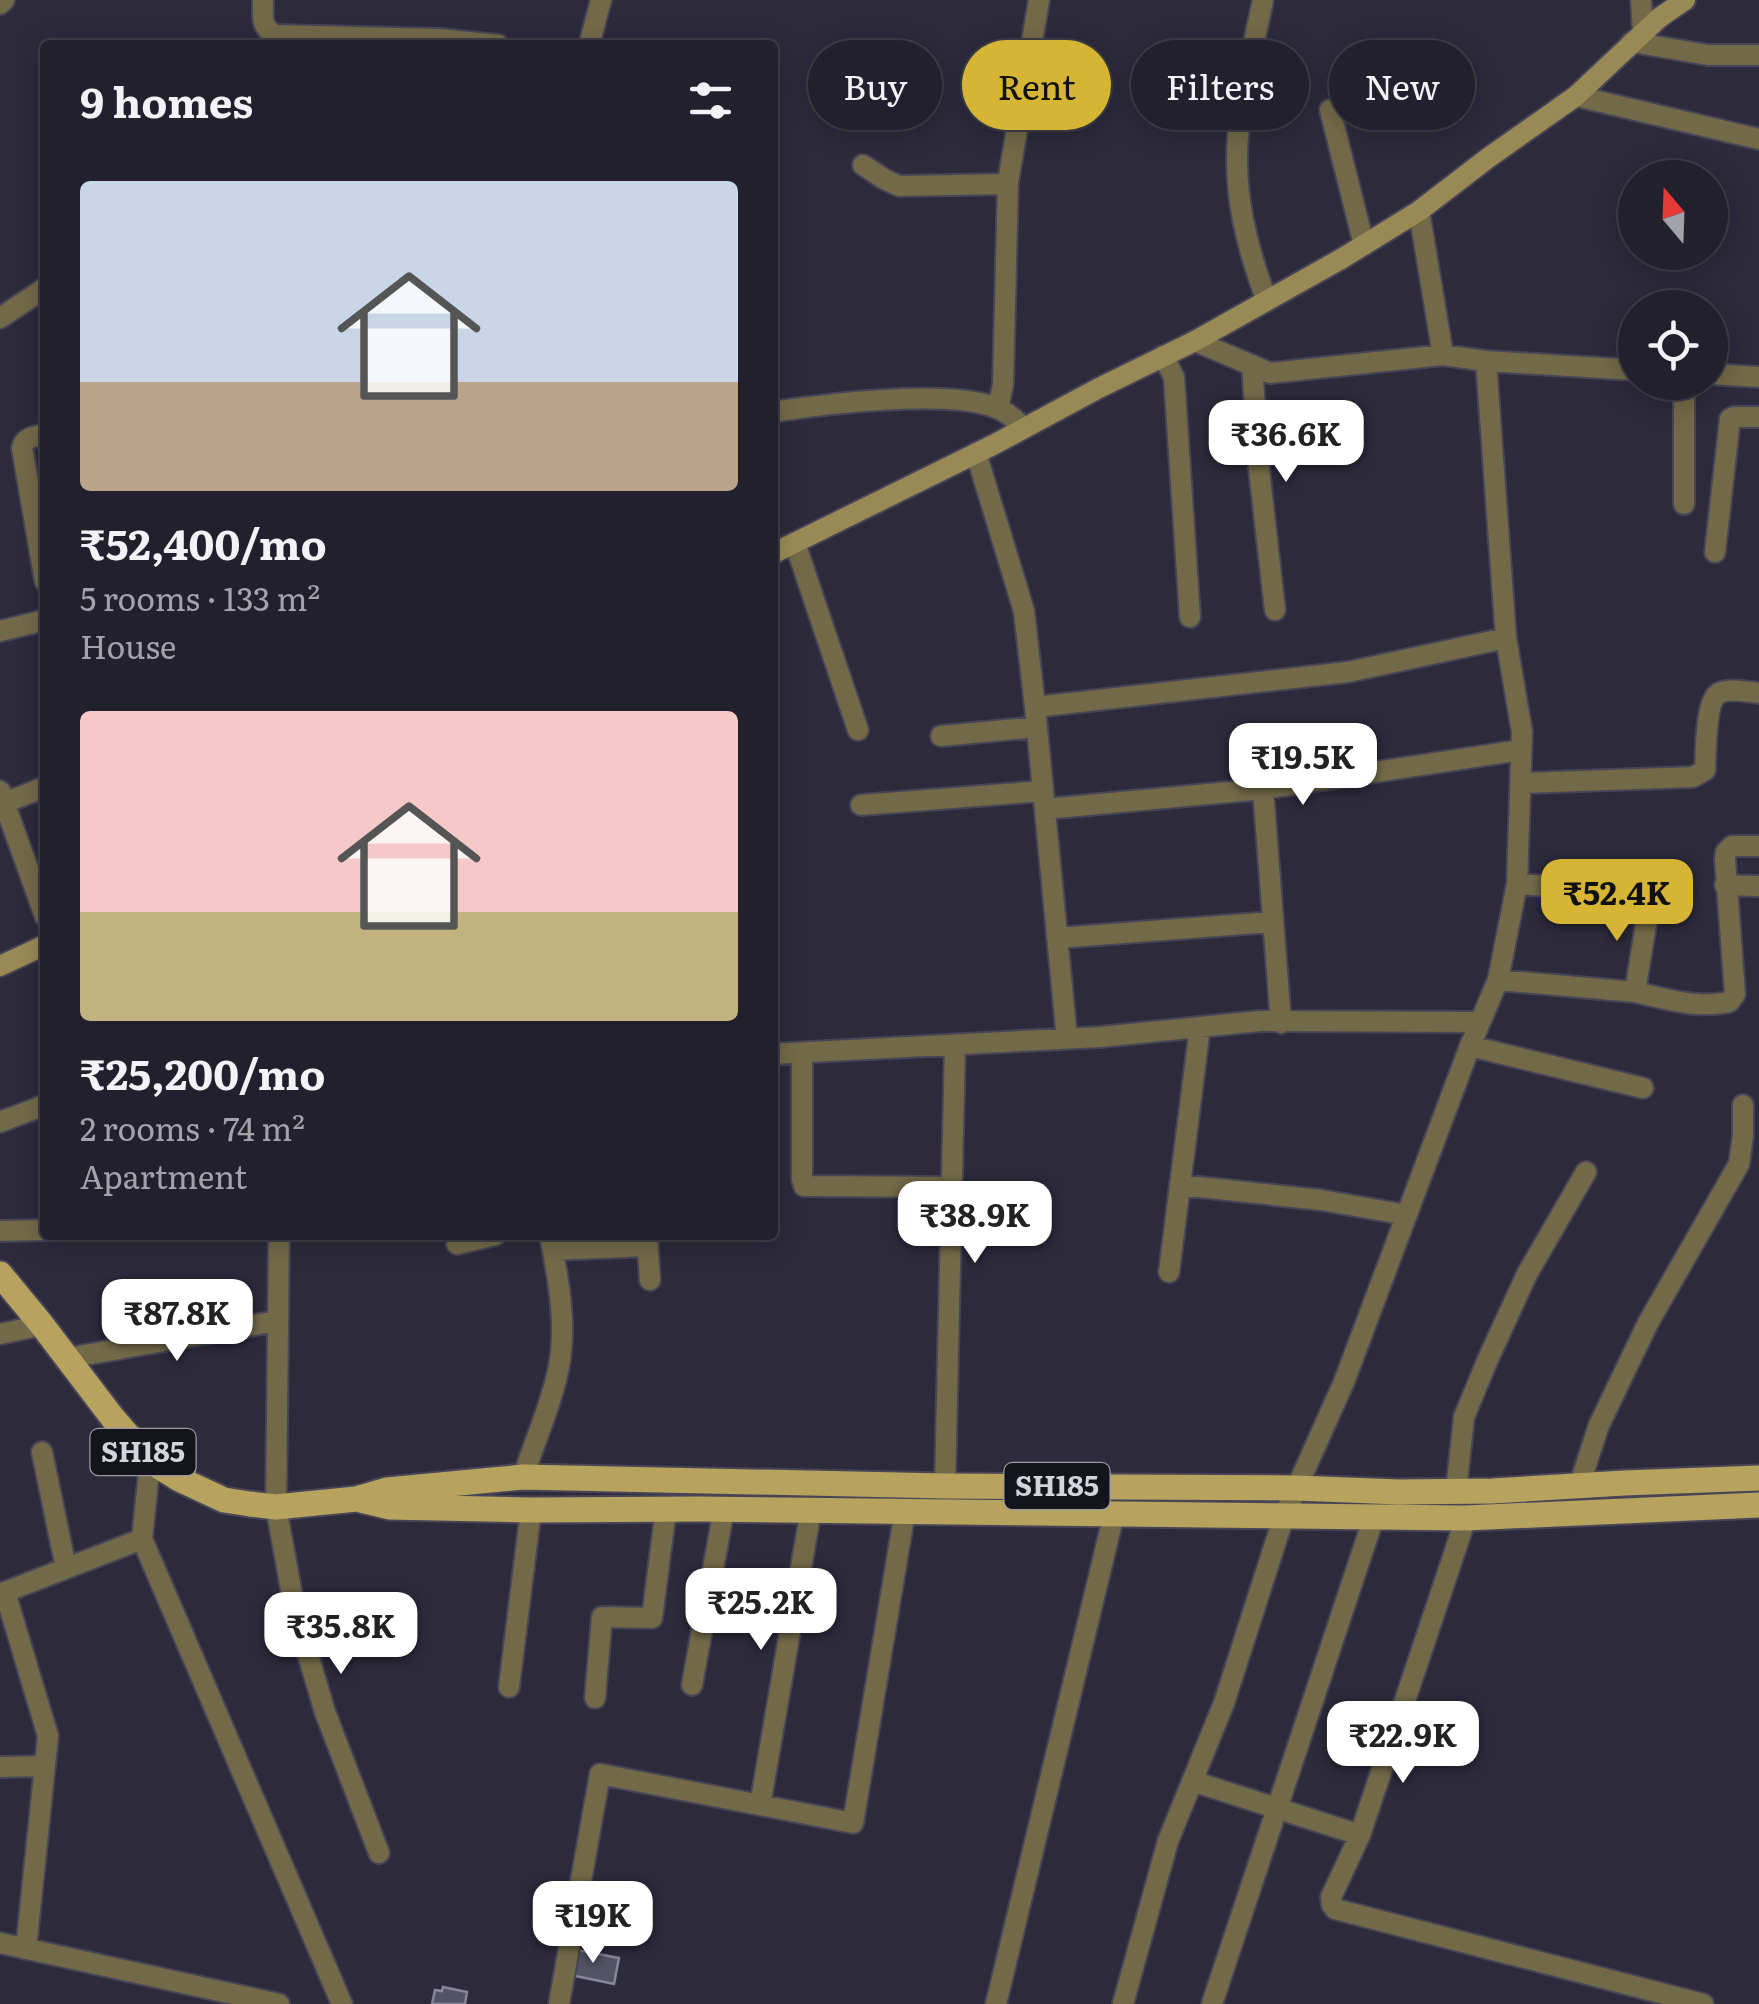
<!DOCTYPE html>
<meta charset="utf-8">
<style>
:root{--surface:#21202c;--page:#2d2d38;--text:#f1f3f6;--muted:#a2a3a9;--line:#3e3e48;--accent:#d6b534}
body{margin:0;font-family:Literata,serif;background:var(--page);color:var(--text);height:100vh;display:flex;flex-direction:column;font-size:38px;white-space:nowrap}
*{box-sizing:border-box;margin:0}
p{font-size:32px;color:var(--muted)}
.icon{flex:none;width:55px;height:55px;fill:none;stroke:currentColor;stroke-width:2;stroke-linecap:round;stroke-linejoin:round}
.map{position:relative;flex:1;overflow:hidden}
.details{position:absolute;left:40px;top:40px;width:738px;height:1200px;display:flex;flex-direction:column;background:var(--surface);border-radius:10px;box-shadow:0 5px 25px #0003,0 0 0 2px var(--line)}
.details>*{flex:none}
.top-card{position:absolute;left:808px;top:40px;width:800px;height:90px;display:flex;gap:20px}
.needle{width:65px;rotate:341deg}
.tools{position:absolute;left:1618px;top:160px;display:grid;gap:20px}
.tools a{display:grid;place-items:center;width:110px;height:110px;border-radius:50%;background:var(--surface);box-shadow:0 5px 25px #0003,0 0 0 2px var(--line);font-size:50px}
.price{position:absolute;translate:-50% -85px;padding:0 22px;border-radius:20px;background:#fff;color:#222;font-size:32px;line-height:65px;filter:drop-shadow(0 2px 5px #0008)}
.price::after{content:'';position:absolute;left:50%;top:60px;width:30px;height:22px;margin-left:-15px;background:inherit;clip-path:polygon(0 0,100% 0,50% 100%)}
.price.active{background:var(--accent);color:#111}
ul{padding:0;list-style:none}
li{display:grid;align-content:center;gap:20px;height:530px;padding:0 40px}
li span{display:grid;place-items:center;height:310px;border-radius:10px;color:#555}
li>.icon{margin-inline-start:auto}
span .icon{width:180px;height:180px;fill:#fffc;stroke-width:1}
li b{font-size:42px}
h2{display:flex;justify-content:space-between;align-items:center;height:120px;padding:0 40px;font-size:42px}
.tag{padding:0 35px;border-radius:45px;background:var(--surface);box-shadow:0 5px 25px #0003,0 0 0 2px var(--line);font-size:35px;line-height:90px}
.tag.active{background:var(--accent);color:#111}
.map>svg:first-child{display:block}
</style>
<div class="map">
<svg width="1759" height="2004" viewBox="0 0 1759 2004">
<rect width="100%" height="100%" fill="#2c2a3b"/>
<path fill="#545366" stroke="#868599" stroke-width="2.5" d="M572,1949L619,1958L614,1984L566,1974Z
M443,1987L467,1992L465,2004H432L435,1990L442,1991Z"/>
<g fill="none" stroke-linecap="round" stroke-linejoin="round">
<defs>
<path id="street" d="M263,0C263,15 260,27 275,35L439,39L498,45
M1263,0C1254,45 1241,91 1238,136C1233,194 1247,248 1267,301
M1641,0L1643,32
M0,4L4,0
M1632,42L1708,55H1759
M589,45L601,0
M1576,96L1759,139
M1330,110L1364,245
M863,165L884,179L899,186L1008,184
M0,318L45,288
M1195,341L1270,373L1443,355
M1163,356L1174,377L1190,617
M1486,361L1635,370
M1252,365L1259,469L1275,610
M1710,374L1759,377
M998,408L1003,385L1008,182L1039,0
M772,412C825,404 952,388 999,409C1009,413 1016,421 1024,428
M45,434C35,437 25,436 22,448L45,581
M976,453L1024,611L1035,707
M1684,504V382
M795,543L858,730
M1715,552L1730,419L1734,417H1759
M0,631L45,620
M941,736L1037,727
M1522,783L1693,777L1705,770C1706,754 1705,701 1719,693C1729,688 1748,692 1759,693
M0,791L45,916
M4,803L45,787
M861,805L1043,791
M1045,809L1263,789
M1725,885L1759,886
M1057,938L1273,922
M1498,980L1635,992L1651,893L1517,884
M1635,992C1666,999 1697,1009 1729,1002L1735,994L1725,860L1726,852L1732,846H1759
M1281,1023L1263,789L1521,750
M1067,1039L1035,707L1348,672L1506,638
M1470,1046L1643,1088
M802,1053V1179L804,1186L951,1187
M772,1054L1100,1037L1260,1021L1480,1022
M0,1122L45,1105
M1180,1185L1321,1200L1407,1215
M0,1231L45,1230
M279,1235L276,1507L295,1611L325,1712L379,1853
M647,1237L650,1280
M457,1244L495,1235
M553,1250L648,1246
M1169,1272L1200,1027
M0,1334L42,1325
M68,1358L277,1321
M42,1452L66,1568
M150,1461L142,1539L342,2004
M523,1477C534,1443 553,1400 559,1366C567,1323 558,1278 550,1235
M945,1486L955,1045
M1579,1486L1599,1425L1648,1323L1739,1164L1743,1136V1105
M1456,1491L1464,1417L1488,1359L1527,1274L1586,1172
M692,1685L724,1509
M509,1687L531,1510
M595,1698L602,1617L652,1618L666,1509
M0,1767L45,1766
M1192,1781L1360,1835L1466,1518
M760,1805L811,1510
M1360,1835L1331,1897L1332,1905L1335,1909L1703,2004
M0,1943L279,2004
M26,1949L48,1736L5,1592L142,1539
M559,2004L600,1774L853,1823L905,1511
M996,2004L1114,1514
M1123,2004L1168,1841L1224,1703L1284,1516L1344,1382L1470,1046L1498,980L1517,884L1522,732L1506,638L1486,361L1443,355L1419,211
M1212,2004L1374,1517"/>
<path id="secondary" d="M772,554L993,445L1099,388L1195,341L1341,259L1419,211L1488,158L1576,96L1659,18L1685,0
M0,966L45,945"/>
<path id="primary" d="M0,1274L42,1325L112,1417L150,1461L179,1479L224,1500L250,1504L276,1507L356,1499L387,1490L523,1477L945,1486L1296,1488L1399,1492L1492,1491L1624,1483L1759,1478
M361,1500L390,1507L531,1510L700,1509L1466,1518L1759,1505"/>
</defs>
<use href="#street" stroke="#474555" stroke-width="24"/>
<use href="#secondary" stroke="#474555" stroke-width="24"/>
<use href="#primary" stroke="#474555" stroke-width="29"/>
<use href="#street" stroke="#726948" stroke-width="20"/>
<use href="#secondary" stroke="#998a55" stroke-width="20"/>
<use href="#primary" stroke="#b7a35e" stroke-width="25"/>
</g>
<g text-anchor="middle" stroke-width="10" stroke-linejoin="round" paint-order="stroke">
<g fill="#14141c" stroke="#9a9aa4" stroke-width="2.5">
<rect x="90.5" y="1429" width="105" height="46" rx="8"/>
<rect x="1004.5" y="1463" width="105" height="46" rx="8"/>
</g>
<g font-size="28" font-weight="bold" fill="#d4d4df">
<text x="143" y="1462">SH185</text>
<text x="1057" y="1496">SH185</text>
</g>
</g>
</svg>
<div class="tools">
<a><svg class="needle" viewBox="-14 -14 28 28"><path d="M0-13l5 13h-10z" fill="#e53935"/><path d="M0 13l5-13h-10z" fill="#a2a3a9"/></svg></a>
<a><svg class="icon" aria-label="locate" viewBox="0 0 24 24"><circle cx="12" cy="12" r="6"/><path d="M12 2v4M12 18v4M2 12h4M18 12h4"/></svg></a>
</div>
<b class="price" style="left:1286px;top:485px">₹36.6K</b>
<b class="price" style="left:1303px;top:808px">₹19.5K</b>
<b class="price active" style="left:1617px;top:944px">₹52.4K</b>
<b class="price" style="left:975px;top:1266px">₹38.9K</b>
<b class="price" style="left:177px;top:1364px">₹87.8K</b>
<b class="price" style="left:761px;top:1653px">₹25.2K</b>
<b class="price" style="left:341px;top:1677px">₹35.8K</b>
<b class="price" style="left:1403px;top:1786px">₹22.9K</b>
<b class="price" style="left:593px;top:1966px">₹19K</b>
<div class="top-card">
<a class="tag">Buy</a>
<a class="tag active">Rent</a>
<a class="tag">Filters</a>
<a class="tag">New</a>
</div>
<section class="details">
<h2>9 homes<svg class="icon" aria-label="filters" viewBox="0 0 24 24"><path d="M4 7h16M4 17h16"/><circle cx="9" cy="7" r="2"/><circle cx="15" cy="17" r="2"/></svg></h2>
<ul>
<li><span style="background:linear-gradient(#c9d6e8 65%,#b9a48a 0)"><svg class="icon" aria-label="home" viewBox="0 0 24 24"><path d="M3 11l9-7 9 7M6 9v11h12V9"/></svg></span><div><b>₹52,400/mo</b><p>5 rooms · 133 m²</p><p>House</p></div></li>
<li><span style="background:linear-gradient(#f6c9c9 65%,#c2b280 0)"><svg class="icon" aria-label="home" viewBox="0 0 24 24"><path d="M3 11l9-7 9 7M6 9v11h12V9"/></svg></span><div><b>₹25,200/mo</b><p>2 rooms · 74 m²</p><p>Apartment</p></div></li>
</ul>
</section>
</div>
